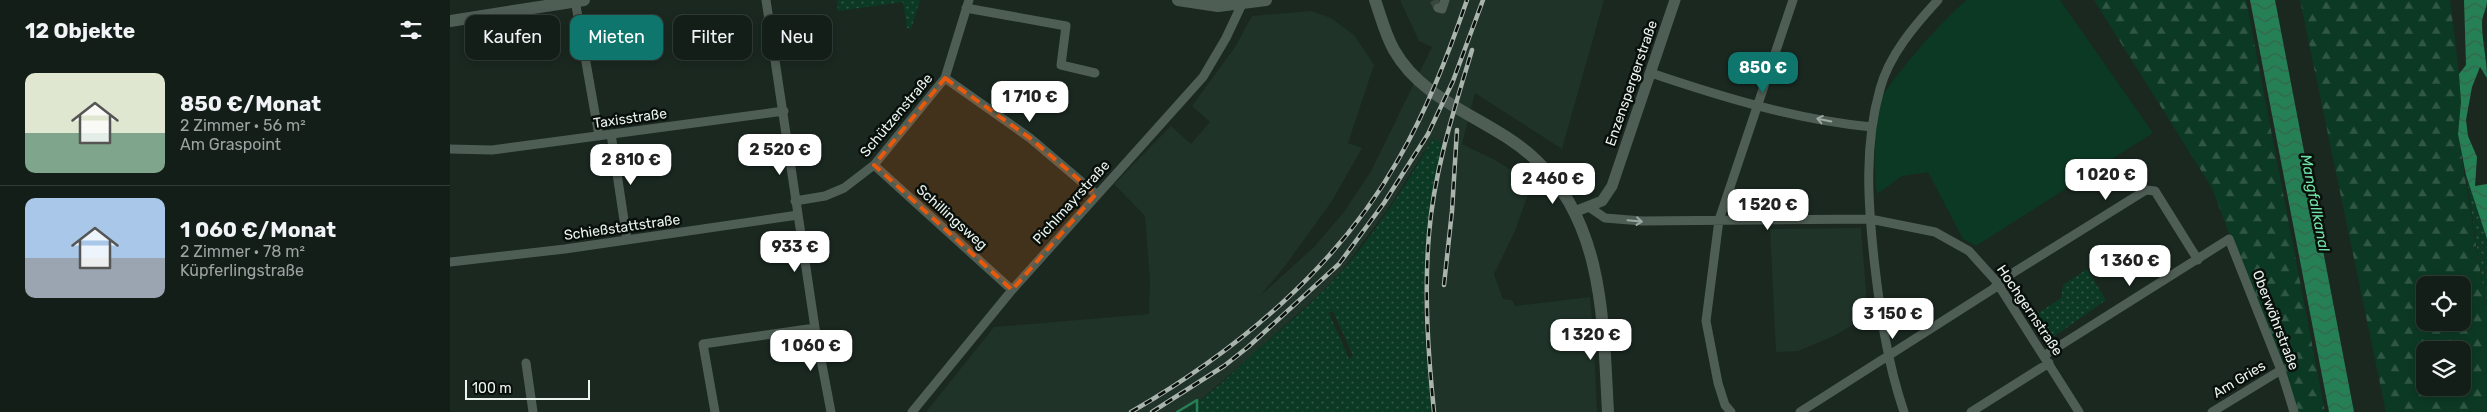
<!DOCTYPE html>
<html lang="de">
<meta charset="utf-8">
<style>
:root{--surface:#141e18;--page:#1d2721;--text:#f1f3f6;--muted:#9da2a2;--line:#333c37;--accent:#0f766e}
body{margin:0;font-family:Rubik,sans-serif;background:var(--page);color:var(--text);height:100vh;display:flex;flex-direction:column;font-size:19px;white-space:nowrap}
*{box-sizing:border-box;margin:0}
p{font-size:16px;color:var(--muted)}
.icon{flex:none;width:28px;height:28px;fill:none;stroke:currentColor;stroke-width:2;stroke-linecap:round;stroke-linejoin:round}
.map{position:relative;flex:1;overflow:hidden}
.sheet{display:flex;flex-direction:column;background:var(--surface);width:450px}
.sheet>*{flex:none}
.hud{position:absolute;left:15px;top:15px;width:475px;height:45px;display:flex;gap:10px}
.buttons{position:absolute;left:1966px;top:276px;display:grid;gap:10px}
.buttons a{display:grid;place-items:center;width:55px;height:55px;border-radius:10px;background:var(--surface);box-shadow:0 2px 8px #0003,0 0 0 1px var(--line);font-size:25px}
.scale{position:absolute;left:15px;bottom:12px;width:125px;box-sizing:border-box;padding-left:5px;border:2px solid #ebf4ee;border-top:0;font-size:14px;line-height:18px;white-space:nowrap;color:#ebf4ee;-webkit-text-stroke:4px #090f0b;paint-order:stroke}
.price{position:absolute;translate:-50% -42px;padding:0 11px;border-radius:10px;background:#fff;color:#222;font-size:16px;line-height:32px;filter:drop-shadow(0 1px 2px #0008)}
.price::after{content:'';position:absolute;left:50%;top:30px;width:15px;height:11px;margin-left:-8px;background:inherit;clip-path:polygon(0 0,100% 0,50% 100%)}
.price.active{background:var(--accent);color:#fff}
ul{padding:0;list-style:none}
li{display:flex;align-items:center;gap:15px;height:125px;padding:0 25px}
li+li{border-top:1px solid var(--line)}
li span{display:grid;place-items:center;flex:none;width:140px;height:100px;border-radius:10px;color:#555}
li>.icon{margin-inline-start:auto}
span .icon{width:60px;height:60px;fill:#fffc;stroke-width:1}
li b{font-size:21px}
h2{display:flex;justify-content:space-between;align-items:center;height:60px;padding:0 25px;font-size:21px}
.chip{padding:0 18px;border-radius:10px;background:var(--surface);box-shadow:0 2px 8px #0003,0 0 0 1px var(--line);font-size:18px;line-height:45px}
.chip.active{background:var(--accent);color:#fff}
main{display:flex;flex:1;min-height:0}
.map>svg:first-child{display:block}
</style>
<main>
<section class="sheet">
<h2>12 Objekte<svg class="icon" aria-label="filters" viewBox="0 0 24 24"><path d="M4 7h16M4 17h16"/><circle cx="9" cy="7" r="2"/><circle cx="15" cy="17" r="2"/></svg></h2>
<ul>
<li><span style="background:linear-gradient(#dfe7d0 60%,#7fa58c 0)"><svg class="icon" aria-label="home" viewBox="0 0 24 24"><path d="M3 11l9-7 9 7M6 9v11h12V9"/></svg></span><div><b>850 €/Monat</b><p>2 Zimmer · 56 m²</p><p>Am Graspoint</p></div></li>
<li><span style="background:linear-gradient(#a9c7e8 60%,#9aa5b1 0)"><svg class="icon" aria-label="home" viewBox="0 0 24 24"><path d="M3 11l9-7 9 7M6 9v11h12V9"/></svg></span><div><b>1 060 €/Monat</b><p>2 Zimmer · 78 m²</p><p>Küpferlingstraße</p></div></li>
</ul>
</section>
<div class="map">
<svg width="2037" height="412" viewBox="0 0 2037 412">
<defs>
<pattern id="grass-dots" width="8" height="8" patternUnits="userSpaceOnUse" patternTransform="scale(1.25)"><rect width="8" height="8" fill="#0c3924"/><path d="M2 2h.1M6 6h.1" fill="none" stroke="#305644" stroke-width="1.8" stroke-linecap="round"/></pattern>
<pattern id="forest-firs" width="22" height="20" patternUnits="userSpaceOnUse" patternTransform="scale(1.25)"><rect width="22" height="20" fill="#0c3924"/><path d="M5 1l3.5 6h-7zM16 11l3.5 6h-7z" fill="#305644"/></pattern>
<pattern id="water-waves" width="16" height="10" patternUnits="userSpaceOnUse" patternTransform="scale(1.25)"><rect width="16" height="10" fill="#268055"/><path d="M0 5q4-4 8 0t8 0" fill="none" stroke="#36644e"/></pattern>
</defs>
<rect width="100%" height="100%" fill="#1a2820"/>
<path fill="#1f3328" d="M950,0H1154L1112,149L1025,93L1012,144L1045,160L1082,183L1065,231L1044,274L1053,299L1062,300L1065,306L1140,297L1144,343L1147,412H982L975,321L983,138L940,206L893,269L874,290L801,356L745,405L733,412H476L544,327L699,314L700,281L695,216L664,184L721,126L741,144L760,122L742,106L785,47L802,16L861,11L881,18L904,35L924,65L898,143L912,148L882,201L835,266L810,296L864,247L894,212L921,171L982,47L969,41Z
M1411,228L1418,316L1384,336L1348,351L1326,352L1320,229Z"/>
<path fill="url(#grass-dots)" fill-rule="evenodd" d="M387,0H470L461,29L457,28L453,2L388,11Z
M983,138L992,144C985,188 977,233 975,278C972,322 977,367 982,412H733C760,396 783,372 806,351C829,331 853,311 874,290C917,247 953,190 983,138ZM883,311L903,356L899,359L879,313Z
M2016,175L2037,239V313Z
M1637,269L1656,300L1595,343L1581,318L1611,298L1613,285Z"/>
<path fill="url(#forest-firs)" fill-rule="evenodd" d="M1644,0H1796L1875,412H1847L1762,188Z
M1850,0H2000L2009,74L2011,102L2008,134L2037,313V412H1936ZM1975,285H2012V322H1975ZM1975,350H2012V388H1975Z"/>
<path fill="#0c3924" d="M1517,0H1610L1703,133L1526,246L1513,239L1478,172L1452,176L1427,194C1424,177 1423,121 1428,106C1435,84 1498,14 1517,0Z"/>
<path fill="url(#water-waves)" d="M1800,0H1825L1904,412H1879Z
M2014,0H2037C2037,9 2032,15 2032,23C2032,41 2037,59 2037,78L2030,67L2022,87L2016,120L2018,136L2027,157L2025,186L2037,184V239L2016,175L2008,134L2011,102L2009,74L2016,65Z"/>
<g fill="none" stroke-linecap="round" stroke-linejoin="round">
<path stroke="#268055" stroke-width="2.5" d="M727,412L747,400V412"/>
<path stroke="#39473f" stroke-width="9" stroke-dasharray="9 4.5" stroke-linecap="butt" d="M984,0L988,8"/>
<path stroke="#4f5e55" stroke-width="9" d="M125,0L149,136
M316,0L365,328L381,412
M516,8L616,26L611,65L645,73
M988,8L992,9L995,0
M1201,73C1272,97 1347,120 1422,127
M495,78L580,138L646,194
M161,134L177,240
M0,149L42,150L334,111
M424,165L562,290
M345,201L375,196L394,188L424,165L495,78L519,0
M1139,207L1155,218L1192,221L1420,219L1485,232L1519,251L1546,281L1629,412
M0,262L115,249L348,215
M1595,355L1779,239L1831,370L1844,412
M76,363L83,412
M265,412L253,344L365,328
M462,412L562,290L753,77L776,38L792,4V0
M1281,412L1275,405L1268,383L1256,321L1269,220L1343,0
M1350,412L1543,289L1553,279L1696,190L1705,191L1748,260
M1454,412C1437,362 1430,312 1424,259C1418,202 1414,145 1430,89C1439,55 1465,25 1488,0
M1521,412L1599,363
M1762,412L1831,370"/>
<path stroke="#4f5e55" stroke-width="11" d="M1124,212L1152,201L1162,186L1225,0"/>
<path stroke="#4f5e55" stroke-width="12" d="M728,0L768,6L816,0
M925,0C931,17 935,34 944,50C975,105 1042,118 1086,160C1155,225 1153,325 1158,412
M0,21L134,0"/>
<defs>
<path id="rail" d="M994,285L1002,211L1007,130
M681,412C787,351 887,268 948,160C977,110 998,55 1017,0
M702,412L774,366L798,347L889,264L934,203L978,134L1003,81L1033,0
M984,412C978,353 974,294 979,234C984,171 1004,110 1022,50"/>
</defs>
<use href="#rail" stroke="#a9b4ad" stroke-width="4.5"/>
<use href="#rail" stroke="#090f0b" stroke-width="2.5" stroke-dasharray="8" stroke-linecap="butt"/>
</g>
<defs><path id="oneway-shaft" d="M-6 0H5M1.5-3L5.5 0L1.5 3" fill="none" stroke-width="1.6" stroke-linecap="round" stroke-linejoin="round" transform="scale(1.25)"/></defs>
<g stroke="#9da9a2">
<use href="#oneway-shaft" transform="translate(1374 120) rotate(-169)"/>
<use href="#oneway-shaft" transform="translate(1185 221) rotate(5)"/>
</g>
<path fill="#e8590c" fill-opacity="0.2" stroke="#e8590c" stroke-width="4" stroke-dasharray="10 6" stroke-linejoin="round" d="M495,78L580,138L646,194L562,290L424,165Z"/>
<g text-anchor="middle" stroke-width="5" stroke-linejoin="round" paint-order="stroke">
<g font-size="14" fill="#ebf4ee" stroke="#090f0b">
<text transform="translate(1181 83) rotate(-71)" y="5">Enzenspergerstraße</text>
<text transform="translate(446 115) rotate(-50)" y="5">Schützenstraße</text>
<text transform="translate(180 118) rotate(-8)" y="5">Taxisstraße</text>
<text transform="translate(621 202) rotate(-48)" y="5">Pichlmayrstraße</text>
<text transform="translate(502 217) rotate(42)" y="5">Schillingsweg</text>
<text transform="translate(172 227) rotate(-8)" y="5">Schießstattstraße</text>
<text transform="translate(1580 310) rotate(56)" y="5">Hochgernstraße</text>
<text transform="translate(1826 320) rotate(69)" y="5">Oberwöhrstraße</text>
<text transform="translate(1789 379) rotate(-31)" y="5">Am Gries</text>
</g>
<g font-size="15" font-style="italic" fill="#70e4a8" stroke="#090f0b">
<text transform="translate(1865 203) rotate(79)" y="5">Mangfallkanal</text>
</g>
</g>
</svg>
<div class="buttons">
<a><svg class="icon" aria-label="locate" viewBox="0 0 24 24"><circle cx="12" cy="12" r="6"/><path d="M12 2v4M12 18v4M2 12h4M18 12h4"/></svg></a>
<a><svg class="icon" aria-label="layers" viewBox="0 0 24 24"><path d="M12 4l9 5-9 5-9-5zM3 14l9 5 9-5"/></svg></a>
</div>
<div class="scale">100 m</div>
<b class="price active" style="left:1313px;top:94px">850 €</b>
<b class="price" style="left:580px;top:123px">1 710 €</b>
<b class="price" style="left:330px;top:176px">2 520 €</b>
<b class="price" style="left:181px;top:186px">2 810 €</b>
<b class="price" style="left:1656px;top:201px">1 020 €</b>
<b class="price" style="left:1103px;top:205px">2 460 €</b>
<b class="price" style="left:1318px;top:231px">1 520 €</b>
<b class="price" style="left:345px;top:273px">933 €</b>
<b class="price" style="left:1680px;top:287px">1 360 €</b>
<b class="price" style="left:1443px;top:340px">3 150 €</b>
<b class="price" style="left:1141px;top:361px">1 320 €</b>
<b class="price" style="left:361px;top:372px">1 060 €</b>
<div class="hud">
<a class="chip">Kaufen</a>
<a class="chip active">Mieten</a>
<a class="chip">Filter</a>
<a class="chip">Neu</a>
</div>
</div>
</main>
